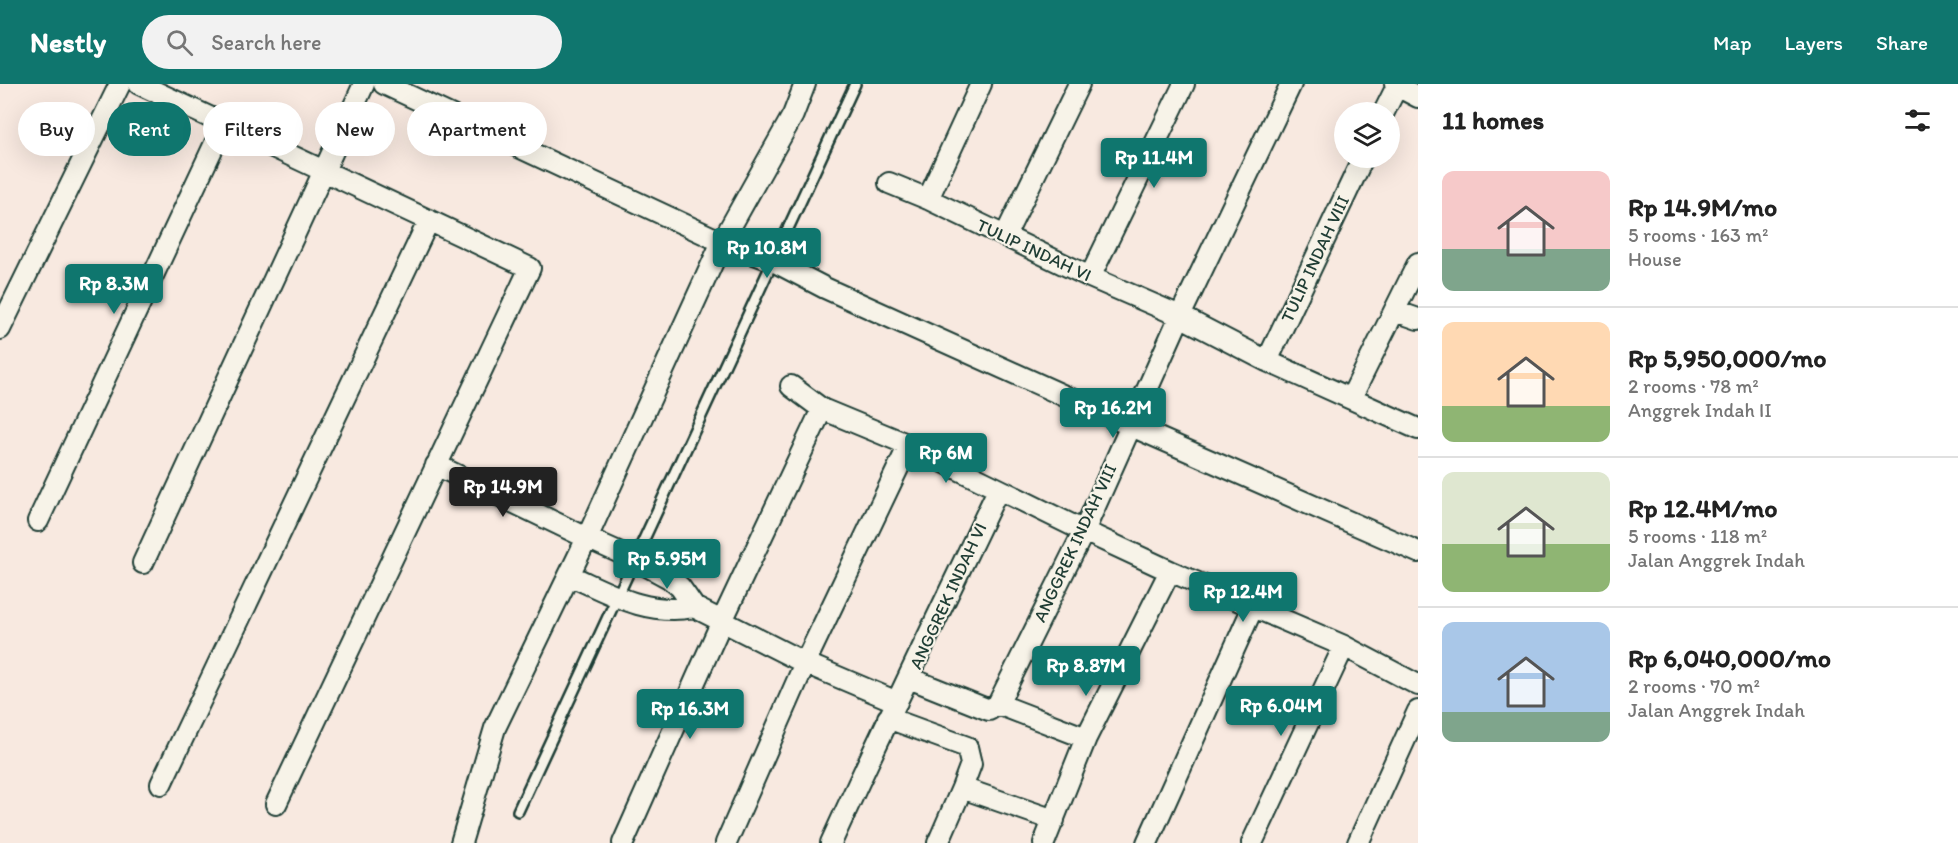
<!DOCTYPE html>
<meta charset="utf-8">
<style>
:root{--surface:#fff;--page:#f2f2f2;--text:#222;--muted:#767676;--line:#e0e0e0;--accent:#0f766e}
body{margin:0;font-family:Itim,sans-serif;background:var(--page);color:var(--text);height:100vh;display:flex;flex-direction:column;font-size:22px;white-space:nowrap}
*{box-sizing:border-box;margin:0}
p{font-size:20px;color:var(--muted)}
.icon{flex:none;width:33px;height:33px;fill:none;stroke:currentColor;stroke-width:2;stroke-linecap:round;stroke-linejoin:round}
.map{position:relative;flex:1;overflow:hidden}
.panel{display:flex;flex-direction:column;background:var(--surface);width:540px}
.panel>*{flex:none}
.guide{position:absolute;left:18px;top:18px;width:570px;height:54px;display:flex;gap:12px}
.controls{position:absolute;left:1334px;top:18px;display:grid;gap:12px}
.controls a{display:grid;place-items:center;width:66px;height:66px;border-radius:50%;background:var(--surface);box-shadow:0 6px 24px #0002;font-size:30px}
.price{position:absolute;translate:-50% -51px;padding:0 14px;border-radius:6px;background:var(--accent);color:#fff;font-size:20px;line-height:39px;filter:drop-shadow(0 2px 3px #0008)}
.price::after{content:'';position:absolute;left:50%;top:36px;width:18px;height:14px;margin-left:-9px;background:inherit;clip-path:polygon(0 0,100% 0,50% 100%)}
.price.current{background:#222;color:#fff}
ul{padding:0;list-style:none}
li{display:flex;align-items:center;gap:18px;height:150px;padding:0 24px}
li+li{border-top:2px solid var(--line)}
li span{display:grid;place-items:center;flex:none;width:168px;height:120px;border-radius:12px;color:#555}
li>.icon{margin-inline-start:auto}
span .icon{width:72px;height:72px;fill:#fffc;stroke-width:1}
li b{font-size:26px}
h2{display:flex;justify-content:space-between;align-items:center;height:72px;padding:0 24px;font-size:26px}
.chip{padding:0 21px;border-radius:27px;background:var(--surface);box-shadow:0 6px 24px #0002;font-size:21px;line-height:54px}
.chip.current{background:var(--accent);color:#fff}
header{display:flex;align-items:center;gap:36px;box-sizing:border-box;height:84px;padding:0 30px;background:var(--accent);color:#fff}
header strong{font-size:28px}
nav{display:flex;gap:33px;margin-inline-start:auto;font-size:21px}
.search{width:420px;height:54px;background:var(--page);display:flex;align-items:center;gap:15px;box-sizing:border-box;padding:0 21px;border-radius:33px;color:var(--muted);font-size:22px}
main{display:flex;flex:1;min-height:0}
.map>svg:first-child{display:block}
</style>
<header>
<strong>Nestly</strong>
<div class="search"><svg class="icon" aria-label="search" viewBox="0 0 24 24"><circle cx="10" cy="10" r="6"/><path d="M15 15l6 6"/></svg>Search here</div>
<nav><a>Map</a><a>Layers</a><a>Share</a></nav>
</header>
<main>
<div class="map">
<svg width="1418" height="759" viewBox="0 0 1418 759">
<rect width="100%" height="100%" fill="#f8e9e0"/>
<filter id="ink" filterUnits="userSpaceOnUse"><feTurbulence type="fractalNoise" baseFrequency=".0167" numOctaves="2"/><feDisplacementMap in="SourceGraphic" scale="12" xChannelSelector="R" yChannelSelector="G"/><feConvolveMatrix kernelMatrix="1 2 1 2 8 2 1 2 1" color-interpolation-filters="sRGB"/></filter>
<g filter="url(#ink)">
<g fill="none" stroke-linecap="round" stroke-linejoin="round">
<defs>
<path id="service" d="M518,727L855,0"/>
<path id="minor" d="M139,0L530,184L276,720
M384,0L722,158L773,177L825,204L1129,341L1418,468
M1397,2L1418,13
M1384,28L1397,2L1395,0
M889,99L928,115L1090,193L1180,232L1267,277L1418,345
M928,115L981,0
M1005,152L1079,0
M1090,193L1184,0
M1395,227L1418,235
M0,245L120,0
M1267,277L1363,74
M791,302L822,325L909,361L1084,447L1170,487L1344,562L1418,601
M1351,314L1418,179
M436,381L587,454L634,475L669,494L680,503L694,523L805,579L897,618
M38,437L224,40
M143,479L364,0
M569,491C611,510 647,532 694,523
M909,594L989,626L998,620L1086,654
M998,620L1084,447L1180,232L1291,0
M888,634L967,663L971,680L962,704L1054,736
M161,700L429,136
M461,759L495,644L587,454L722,158L793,31L805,0
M623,759L722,537L822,325
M726,759L805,579L909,361
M831,759C885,640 942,523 998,406
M938,759L962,704
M1044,759L1086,654L1170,487
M1147,759L1253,523
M1252,759L1344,562
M1358,759L1418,627"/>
</defs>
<use href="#service" stroke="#1f3d34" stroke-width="14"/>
<use href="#minor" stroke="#1f3d34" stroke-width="24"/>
<use href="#service" stroke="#f7f3e8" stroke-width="9"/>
<use href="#minor" stroke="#f7f3e8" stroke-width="20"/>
</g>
</g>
<g text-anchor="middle" stroke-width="4.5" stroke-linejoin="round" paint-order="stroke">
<g font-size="18" fill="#1f3d34" stroke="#f7f3e8">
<text transform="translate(1034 166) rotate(25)" y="6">TULIP INDAH VI</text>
<text transform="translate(1315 175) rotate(-65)" y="6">TULIP INDAH VIII</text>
<text transform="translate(1075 459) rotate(-65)" y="6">ANGGREK INDAH VIII</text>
<text transform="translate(948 512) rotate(-65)" y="6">ANGGREK INDAH VI</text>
</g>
</g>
</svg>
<div class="controls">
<a><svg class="icon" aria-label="layers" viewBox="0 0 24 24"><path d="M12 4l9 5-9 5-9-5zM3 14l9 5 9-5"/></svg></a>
</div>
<b class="price" style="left:1154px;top:105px">Rp 11.4M</b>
<b class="price" style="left:767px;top:195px">Rp 10.8M</b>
<b class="price" style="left:114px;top:231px">Rp 8.3M</b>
<b class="price" style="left:1113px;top:355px">Rp 16.2M</b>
<b class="price" style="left:946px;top:400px">Rp 6M</b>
<b class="price current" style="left:503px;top:434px">Rp 14.9M</b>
<b class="price" style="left:667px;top:506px">Rp 5.95M</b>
<b class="price" style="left:1243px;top:539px">Rp 12.4M</b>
<b class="price" style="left:1086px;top:613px">Rp 8.87M</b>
<b class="price" style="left:1281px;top:653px">Rp 6.04M</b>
<b class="price" style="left:690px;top:656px">Rp 16.3M</b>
<div class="guide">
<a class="chip">Buy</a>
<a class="chip current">Rent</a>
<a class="chip">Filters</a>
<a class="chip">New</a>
<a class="chip">Apartment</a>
</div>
</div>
<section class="panel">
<h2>11 homes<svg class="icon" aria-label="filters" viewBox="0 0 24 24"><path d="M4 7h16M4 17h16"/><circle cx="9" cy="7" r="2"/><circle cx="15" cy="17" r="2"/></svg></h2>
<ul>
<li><span style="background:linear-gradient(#f6c9c9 65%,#7fa58c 0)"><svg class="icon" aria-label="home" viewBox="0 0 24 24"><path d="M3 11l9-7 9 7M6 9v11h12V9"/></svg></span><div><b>Rp 14.9M/mo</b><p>5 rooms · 163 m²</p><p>House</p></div></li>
<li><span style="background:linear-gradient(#ffd9b3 70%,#8fb573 0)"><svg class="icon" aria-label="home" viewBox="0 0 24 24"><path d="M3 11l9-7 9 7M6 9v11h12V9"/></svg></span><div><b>Rp 5,950,000/mo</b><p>2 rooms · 78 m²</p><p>Anggrek Indah II</p></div></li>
<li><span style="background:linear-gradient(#dfe7d0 60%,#8fb573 0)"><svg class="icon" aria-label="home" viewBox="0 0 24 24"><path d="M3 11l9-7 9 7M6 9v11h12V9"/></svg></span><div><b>Rp 12.4M/mo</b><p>5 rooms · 118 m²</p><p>Jalan Anggrek Indah</p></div></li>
<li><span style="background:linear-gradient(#a9c7e8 75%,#7fa58c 0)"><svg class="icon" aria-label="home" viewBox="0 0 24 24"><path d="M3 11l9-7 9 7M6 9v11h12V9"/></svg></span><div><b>Rp 6,040,000/mo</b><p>2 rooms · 70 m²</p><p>Jalan Anggrek Indah</p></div></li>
</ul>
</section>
</main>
